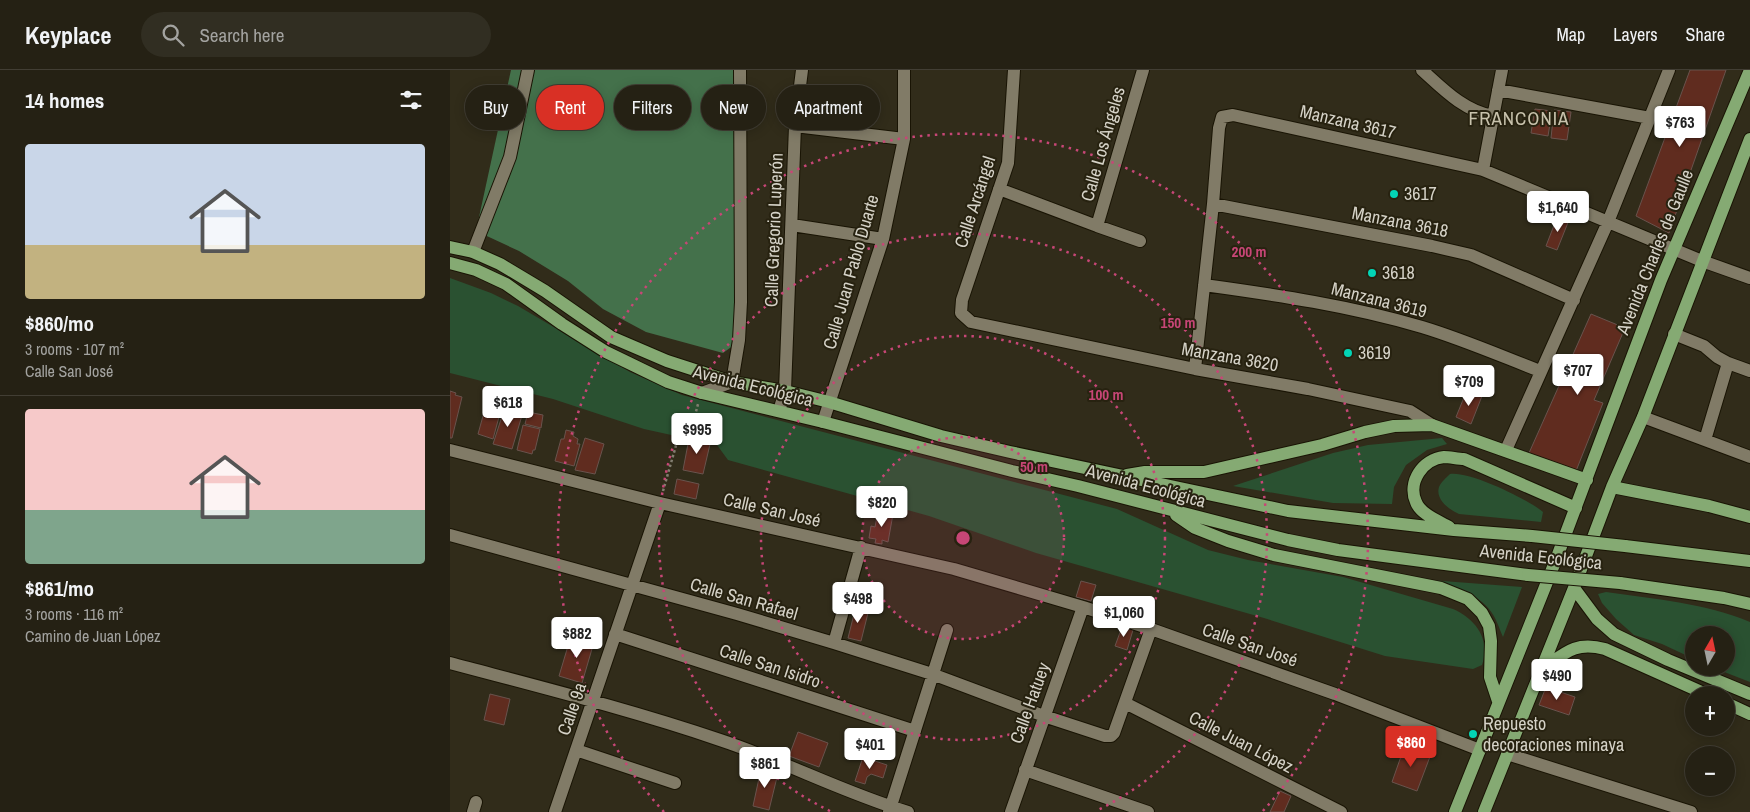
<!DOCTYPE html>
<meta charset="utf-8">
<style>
:root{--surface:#252114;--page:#312e22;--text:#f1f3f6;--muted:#a3a3a0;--line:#423e34;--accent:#d93025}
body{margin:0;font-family:"Archivo Narrow",sans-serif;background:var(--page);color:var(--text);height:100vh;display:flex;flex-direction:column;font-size:19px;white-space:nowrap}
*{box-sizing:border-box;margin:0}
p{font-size:16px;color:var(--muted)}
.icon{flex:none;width:28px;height:28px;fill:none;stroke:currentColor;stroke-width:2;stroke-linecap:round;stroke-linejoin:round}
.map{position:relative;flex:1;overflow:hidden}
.drawer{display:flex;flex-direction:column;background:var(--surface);width:450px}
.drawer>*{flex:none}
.guide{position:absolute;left:15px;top:15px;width:475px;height:45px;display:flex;gap:10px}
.needle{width:32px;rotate:9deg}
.buttons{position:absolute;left:1235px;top:556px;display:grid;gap:10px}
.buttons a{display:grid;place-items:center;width:50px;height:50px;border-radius:50%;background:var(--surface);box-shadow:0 2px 12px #0003,0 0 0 1px var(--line);font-size:25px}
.price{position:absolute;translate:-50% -42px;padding:0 11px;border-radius:5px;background:#fff;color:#222;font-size:16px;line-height:32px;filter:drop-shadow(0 1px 2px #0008)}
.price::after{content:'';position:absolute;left:50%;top:30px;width:15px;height:11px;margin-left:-8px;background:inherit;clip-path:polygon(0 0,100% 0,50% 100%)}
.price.active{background:var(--accent);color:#fff}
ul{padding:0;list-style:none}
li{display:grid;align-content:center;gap:10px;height:265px;padding:0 25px}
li+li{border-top:1px solid var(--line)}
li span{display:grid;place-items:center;height:155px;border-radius:5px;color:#555}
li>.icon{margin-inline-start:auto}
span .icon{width:90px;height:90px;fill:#fffc;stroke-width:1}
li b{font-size:21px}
h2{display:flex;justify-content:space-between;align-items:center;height:60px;padding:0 25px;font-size:21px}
.chip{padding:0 18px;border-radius:22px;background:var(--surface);box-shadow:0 2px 12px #0003,0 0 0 1px var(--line);font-size:18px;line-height:45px}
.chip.active{background:var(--accent);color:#fff}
header{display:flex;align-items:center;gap:30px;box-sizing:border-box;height:70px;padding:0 25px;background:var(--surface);border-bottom:1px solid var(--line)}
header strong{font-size:24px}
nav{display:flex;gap:28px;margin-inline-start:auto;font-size:18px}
.search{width:350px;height:45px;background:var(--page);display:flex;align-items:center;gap:12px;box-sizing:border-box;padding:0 18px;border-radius:28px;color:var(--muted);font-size:19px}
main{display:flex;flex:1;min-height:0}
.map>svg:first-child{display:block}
</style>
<header>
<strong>Keyplace</strong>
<div class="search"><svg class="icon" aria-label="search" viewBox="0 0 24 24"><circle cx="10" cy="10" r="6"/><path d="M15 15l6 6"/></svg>Search here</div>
<nav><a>Map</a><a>Layers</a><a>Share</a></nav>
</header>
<main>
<section class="drawer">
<h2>14 homes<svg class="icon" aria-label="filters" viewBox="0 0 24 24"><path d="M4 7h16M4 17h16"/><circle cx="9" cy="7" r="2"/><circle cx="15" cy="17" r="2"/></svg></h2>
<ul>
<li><span style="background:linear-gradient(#c9d6e8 65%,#c2b280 0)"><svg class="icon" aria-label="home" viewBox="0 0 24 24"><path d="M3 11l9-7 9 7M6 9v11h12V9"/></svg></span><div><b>$860/mo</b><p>3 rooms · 107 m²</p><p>Calle San José</p></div></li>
<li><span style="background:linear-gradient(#f6c9c9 65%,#7fa58c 0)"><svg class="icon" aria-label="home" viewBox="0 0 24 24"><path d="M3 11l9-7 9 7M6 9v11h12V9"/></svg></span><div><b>$861/mo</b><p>3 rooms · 116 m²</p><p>Camino de Juan López</p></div></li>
</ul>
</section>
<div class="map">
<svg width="1300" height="742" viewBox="0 0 1300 742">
<rect width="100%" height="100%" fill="#312c1a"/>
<path fill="#2a5131" d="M0,208L41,223L68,236L180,302L232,325L667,439L758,480L798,490L893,507L1003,539C1026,549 1041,570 1032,595L1023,599L935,586L814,548L586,483L479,446L278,390L267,375L194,359L103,329L0,303Z
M992,368L997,374L977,380L956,395L944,417L942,434L883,433L783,416L883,383L918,375Z
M1000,404C1020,401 1077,429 1093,442L1091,452L1009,444C1000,440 985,430 989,417C991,412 996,408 1000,404Z
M966,509L1072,517L1053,567C1049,558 1046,547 1039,539C1024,519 989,516 966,509Z
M1156,522C1204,529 1255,533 1300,552V612L1264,598H1276V565H1244V589L1212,574L1184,565L1166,549L1152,533L1148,524Z"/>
<path fill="#44714b" d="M61,0H285L291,220L284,275L273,283L196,262L153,239L118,211L69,181L26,161Z"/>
<path fill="#602c1f" stroke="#69534d" d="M1240,0H1276L1219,163L1186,146Z
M1085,39L1102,41L1098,66L1081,63Z
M1104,40L1121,42L1117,70L1101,68Z
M1108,145L1119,150L1107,180L1096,176Z
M1141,244L1175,258L1144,330L1153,333L1126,401L1079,383Z
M1017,320L1032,326L1021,354L1006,347Z
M0,321L6,323L5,325L12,327L2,368H0Z
M38,328L53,332L43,369L28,364Z
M55,337L73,342L62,379L43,374Z
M78,342L93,345L91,358L75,354Z
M73,355L90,359L85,380H83L82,384L67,380Z
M116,360L124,362L123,366L128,369L127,374H130L124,396L105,391L111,369H114Z
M243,366L261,370L253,404L233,400L238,374H241Z
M135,368L154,374L145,404L125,400Z
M227,409L249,414L246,429L224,424Z
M428,441L443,444L438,472L432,470V474L425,473L426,469L419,468L421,456L425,457Z
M631,511L646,515L641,531L626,527Z
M406,536L419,539L411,571L398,568Z
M672,557L683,560L677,580L665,576Z
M121,566L144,572L132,613L109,606Z
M1096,617L1125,627L1119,645L1089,635Z
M40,624L60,629L54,655L34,650Z
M348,662L378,673L369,697L339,686Z
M955,675L981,684L967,721L942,712Z
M413,687L437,695L433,708L421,704L417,707L415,714L405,711Z
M311,699L328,703L319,740L303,736Z
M830,721L841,726L834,742H820Z"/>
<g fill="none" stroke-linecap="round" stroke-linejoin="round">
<defs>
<path id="minor" d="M564,0L558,93L512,230L511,243L521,252L745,299L858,319L960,341L982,355
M972,0C993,19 1014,41 1043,46
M1048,20L1200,48
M345,56L454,69
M1033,100L1052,0
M549,119L647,156L690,171
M763,134L982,176L1021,185L1124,230
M342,155L433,169
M647,156L693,0
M23,182L60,87L78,0
M754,215C827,225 901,236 972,257C1012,269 1051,286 1090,301
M1224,264L1254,276L1267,287L1278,293L1255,370
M1278,293L1300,301
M745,299L763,134L769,58L772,47L783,45L1033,100L1252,191L1300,208
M252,323L282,312L289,270L291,232L290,0
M329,341L335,321L345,56L352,0
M1193,347L1300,387
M373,352L433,169L454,69V0
M0,380L210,433L504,499L633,537L701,559L885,624L1030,680
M1056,380L1158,152L1219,0
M0,465L287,544L384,573L482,604L594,646L655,666H661L664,663L701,559
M165,564L465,661
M384,573L411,477
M0,593C90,617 182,640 270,670C334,691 394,723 458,742
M675,633L891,742
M126,680L225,713
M1057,684L1241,742
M575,700L698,742
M23,742L26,732
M105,742L210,433
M439,742L497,560
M561,742L633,537"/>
<path id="major" d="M0,177L23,182L50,194L95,221L161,267L217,291L282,312L335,321L379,332L491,366L560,382L838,441L1004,460L1082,466
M0,193L26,200L56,214L112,254L156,282L218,312L252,323L373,352L562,401L628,416L838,470L888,480L1078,505
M677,405L695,402H754L872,375L915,362L944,356L982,355L1137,410
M1162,417L1259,436L1300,447
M726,445L745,458L778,471L824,485L991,518L1018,529L1032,543L1039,556L1041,571L1040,607L1048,631
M999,457C989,451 970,444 966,432C957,412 973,389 994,387C1000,387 1008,389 1014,389L1126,438
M1175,476L1300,491
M1170,513L1274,528L1300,534
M1124,518L1147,549L1164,564L1218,590L1300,624
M1091,600C1115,583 1125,571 1155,579L1258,625
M1276,633L1300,644
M1005,742L1107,487L1211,210L1300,0
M1034,742L1124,518L1162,417L1193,347L1300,69"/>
</defs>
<use href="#minor" stroke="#191404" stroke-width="14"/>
<use href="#major" stroke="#191404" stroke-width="14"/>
<path stroke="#827e70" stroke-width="2.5" stroke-dasharray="2.5 2.5" stroke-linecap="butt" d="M213,421L233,351L243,353L248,334"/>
<use href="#minor" stroke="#817b67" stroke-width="12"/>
<use href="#major" stroke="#85aa73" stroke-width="12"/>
<defs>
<path id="major-bridge" d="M1082,466L1175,476
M1078,505L1170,513"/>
</defs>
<use href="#major-bridge" stroke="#191404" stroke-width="14" stroke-linecap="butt"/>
<use href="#major-bridge" stroke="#85aa73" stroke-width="12"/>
</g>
<circle cx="513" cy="468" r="101" fill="#c74676" fill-opacity=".12"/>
<g fill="none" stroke="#c74676" stroke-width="2.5" stroke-dasharray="2.5 5">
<circle cx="513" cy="468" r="101"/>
<circle cx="513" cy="468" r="202"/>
<path d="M380 741A304 304 0 1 1 646 741"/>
<path d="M214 742A405 405 0 1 1 812 742"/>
</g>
<g fill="#03d5b6" stroke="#272210" stroke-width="2">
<circle cx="944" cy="124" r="5"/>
<circle cx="922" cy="203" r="5"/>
<circle cx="898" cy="283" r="5"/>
<circle cx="1023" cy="664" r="5"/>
</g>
<g text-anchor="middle" stroke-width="4" stroke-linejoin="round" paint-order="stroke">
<g font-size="18" fill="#d5d2c7" stroke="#272210">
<text transform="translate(898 52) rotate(13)" y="6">Manzana 3617</text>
<text transform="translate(653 74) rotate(-74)" y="6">Calle Los Ángeles</text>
<text transform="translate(525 132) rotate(-72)" y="6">Calle Arcángel</text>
<text transform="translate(950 152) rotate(11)" y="6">Manzana 3618</text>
<text transform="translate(324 160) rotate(-88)" y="6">Calle Gregorio Luperón</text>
<text transform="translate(1205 182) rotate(-68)" y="6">Avenida Charles de Gaulle</text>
<text transform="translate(401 202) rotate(-74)" y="6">Calle Juan Pablo Duarte</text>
<text transform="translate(929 230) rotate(14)" y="6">Manzana 3619</text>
<text transform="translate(780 287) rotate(10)" y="6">Manzana 3620</text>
<text transform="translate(303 316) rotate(14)" y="6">Avenida Ecológica</text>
<text transform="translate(696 416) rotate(15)" y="6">Avenida Ecológica</text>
<text transform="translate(322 440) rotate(13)" y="6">Calle San José</text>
<text transform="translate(1091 487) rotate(6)" y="6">Avenida Ecológica</text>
<text transform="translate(294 529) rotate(16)" y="6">Calle San Rafael</text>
<text transform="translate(800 575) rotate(19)" y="6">Calle San José</text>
<text transform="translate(320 596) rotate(18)" y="6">Calle San Isidro</text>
<text transform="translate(580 633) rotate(-70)" y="6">Calle Hatuey</text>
<text transform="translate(122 639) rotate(-71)" y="6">Calle 9a</text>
<text transform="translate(791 672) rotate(27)" y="6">Calle Juan López</text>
</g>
<g font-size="18" fill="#d5d2c7" stroke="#272210" text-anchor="start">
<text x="954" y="130">3617</text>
<text x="932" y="209">3618</text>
<text x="908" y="289">3619</text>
<text x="1033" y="660">Repuesto<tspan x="1033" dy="21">decoraciones minaya</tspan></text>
</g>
<g font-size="19" letter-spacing="1" fill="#c8c2ac" stroke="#272210">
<text x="1069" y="55">FRANCONIA</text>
</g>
</g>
<circle cx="513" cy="468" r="8" fill="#c74676" stroke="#272210" stroke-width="2.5"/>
<g font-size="15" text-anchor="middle" font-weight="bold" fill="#c74676" stroke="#272210" stroke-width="4" stroke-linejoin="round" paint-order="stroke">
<text x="799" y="187">200 m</text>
<text x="728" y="258">150 m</text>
<text x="656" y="330">100 m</text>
<text x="584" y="402">50 m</text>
</g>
</svg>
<div class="buttons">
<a><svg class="needle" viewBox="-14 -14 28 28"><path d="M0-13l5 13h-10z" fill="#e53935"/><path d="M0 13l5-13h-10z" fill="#a3a3a0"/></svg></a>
<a>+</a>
<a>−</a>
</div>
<b class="price" style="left:1230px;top:78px">$763</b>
<b class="price" style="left:1108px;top:163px">$1,640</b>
<b class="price" style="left:1128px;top:326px">$707</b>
<b class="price" style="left:1019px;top:337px">$709</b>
<b class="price" style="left:58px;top:358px">$618</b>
<b class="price" style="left:247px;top:385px">$995</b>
<b class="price" style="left:432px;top:458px">$820</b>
<b class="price" style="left:408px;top:554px">$498</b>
<b class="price" style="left:674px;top:568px">$1,060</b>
<b class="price" style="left:127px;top:589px">$882</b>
<b class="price" style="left:1107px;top:631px">$490</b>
<b class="price active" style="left:961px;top:698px">$860</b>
<b class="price" style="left:420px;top:700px">$401</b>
<b class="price" style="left:315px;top:719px">$861</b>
<div class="guide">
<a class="chip">Buy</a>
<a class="chip active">Rent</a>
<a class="chip">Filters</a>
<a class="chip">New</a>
<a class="chip">Apartment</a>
</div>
</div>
</main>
